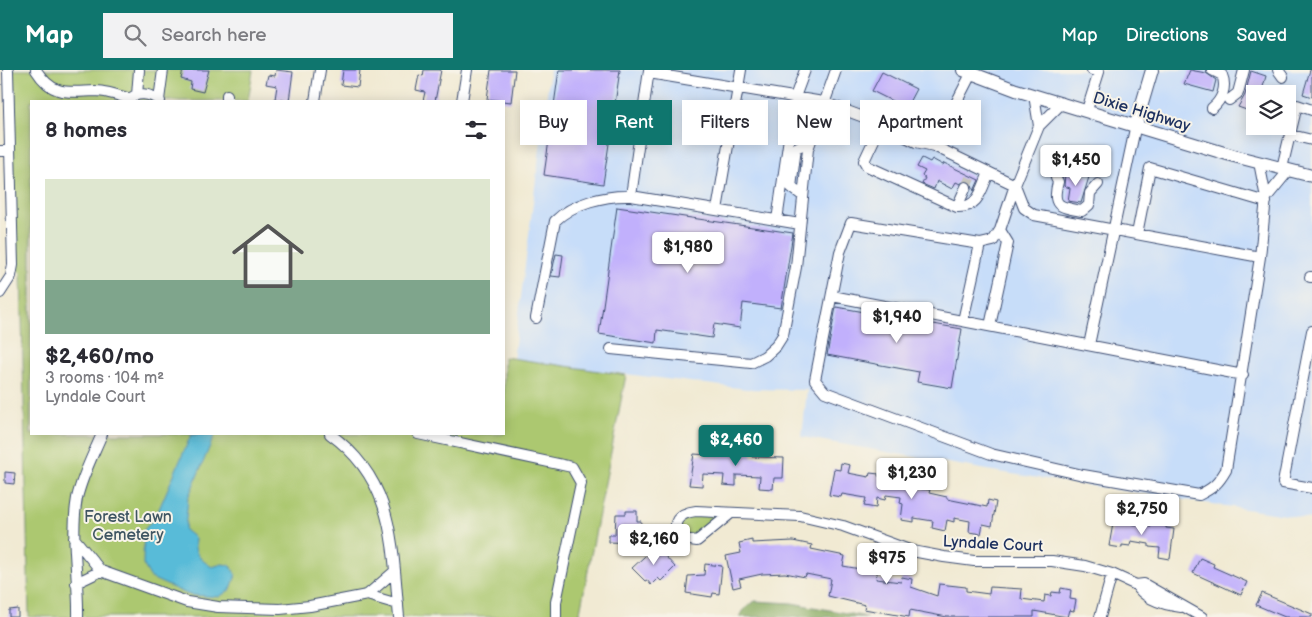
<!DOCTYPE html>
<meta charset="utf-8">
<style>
:root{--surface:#fff;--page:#f2f2f3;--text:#2b2b33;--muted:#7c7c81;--line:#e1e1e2;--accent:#0f766e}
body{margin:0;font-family:"Balsamiq Sans",sans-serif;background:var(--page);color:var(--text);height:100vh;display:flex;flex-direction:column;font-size:19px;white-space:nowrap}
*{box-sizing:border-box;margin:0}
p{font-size:16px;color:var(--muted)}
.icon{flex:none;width:28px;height:28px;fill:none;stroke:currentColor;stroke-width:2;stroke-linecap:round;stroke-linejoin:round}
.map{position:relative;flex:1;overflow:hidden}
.side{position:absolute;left:30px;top:30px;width:475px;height:335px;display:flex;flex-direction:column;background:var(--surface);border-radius:0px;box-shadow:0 2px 12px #0003}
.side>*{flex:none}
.banner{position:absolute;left:520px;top:30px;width:475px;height:45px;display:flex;gap:10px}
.fabs{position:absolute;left:1246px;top:15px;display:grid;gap:10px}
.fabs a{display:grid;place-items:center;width:50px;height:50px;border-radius:0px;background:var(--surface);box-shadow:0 2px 12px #0003;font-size:25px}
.price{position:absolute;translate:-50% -42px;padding:0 11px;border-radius:5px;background:#fff;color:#222;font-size:16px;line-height:32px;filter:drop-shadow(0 1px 2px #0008)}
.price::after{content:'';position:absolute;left:50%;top:30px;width:15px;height:11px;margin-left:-8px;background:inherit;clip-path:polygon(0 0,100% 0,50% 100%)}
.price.selected{background:var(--accent);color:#fff}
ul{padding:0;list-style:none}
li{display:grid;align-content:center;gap:10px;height:265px;padding:0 15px}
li+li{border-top:1px solid var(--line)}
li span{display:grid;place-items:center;height:155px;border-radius:0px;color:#555}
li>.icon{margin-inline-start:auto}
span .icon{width:90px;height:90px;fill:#fffc;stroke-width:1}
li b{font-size:21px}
h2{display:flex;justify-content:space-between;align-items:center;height:60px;padding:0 15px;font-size:21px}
.pill{padding:0 18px;border-radius:0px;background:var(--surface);box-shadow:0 2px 12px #0003;font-size:18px;line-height:45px}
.pill.selected{background:var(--accent);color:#fff}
header{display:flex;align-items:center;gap:30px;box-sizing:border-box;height:70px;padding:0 25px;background:var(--accent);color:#fff}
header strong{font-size:24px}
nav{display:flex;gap:28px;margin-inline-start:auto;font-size:18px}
.search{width:350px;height:45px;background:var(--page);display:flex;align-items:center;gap:12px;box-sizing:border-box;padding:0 18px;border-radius:0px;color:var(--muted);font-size:19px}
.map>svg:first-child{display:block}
</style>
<header>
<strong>Map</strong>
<div class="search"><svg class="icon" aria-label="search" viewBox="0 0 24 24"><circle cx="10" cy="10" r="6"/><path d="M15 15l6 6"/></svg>Search here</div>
<nav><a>Map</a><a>Directions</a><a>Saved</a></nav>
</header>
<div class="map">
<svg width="1312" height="547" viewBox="0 0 1312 547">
<rect width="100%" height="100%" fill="#f7f3e8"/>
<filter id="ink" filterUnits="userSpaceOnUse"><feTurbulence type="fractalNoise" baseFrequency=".02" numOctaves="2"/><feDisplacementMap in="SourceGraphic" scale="10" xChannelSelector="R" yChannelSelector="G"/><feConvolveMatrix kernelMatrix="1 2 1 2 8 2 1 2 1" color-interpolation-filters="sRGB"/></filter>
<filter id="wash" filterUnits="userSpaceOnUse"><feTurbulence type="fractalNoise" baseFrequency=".0096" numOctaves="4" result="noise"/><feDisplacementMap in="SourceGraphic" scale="20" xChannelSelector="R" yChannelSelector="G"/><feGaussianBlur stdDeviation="1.12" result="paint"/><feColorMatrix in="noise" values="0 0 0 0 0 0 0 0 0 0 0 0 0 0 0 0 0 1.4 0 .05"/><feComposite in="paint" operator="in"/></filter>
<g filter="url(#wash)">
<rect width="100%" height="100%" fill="#f1ead3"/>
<path fill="#c7ddf9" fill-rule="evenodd" d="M550,0H1312V449L999,402L802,367L807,320L747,319L513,290ZM1255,24H1288V56H1255Z"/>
<path fill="#acc86f" stroke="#647c66" d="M8,0H253L248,31H31V364H504V287L626,305L579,547H29L21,203L13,195Z
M688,445H722L694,467L686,466L681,460V454Z"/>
<path fill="#89ac62" stroke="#526e60" d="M755,531L792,533L867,547H740L743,540Z"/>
<path fill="#59bbd8" stroke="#3a759b" d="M215,364L188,428L185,460L195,468C193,484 200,489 212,497L222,494L230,495L236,505L231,519L219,527L189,525L151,508L143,494L144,460L156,446L191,365Z"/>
<g id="blocks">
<path fill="#c1b0fc" d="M183,0H209L203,22L190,19L191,12L181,9Z
M276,0L293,2L289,31L275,29L277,16L266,14L268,5L275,6Z
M343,0H360L358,17L341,15Z
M424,0H441L435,31H423L425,22L416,20L419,5L423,6Z
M491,0H515L511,32L487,29Z
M559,0H620L603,114L544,105Z
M1190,0L1206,3L1216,10L1213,22L1184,14Z
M1310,0H1312V27L1303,24Z
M1251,1L1266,6L1261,24H1255V43L1238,37L1245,25Z
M882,2L916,19L906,38L872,21Z
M922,88L930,92L932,89L943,95L944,93L979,110L974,121L971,113L966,110L960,114L956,112L952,119L937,111L934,119L922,114L925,108L922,106L925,101L917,97Z
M1065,103L1089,107L1081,133L1068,131L1070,118L1064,116Z
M617,137L793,163L781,238L743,233L740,258L714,254L712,268L657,260L656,273L599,264Z
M556,184L563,185L560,207L551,206Z
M836,237L962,259L952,318L917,312L919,302L827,285Z
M708,379L752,380V387L784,388L783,408H774L773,419L759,418L760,406L736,405V416L723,415L724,405L703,404L702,416L689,415L694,384L708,385Z
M841,393L850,395L848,403L869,407L870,403L879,404L878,406L896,409L895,416L930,420L929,423L947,427V429L987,437L988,430L996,432L992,456L983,454L981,464L969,462L970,451L954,448V452L947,450L945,461L932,458L933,451L914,448V452L901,450L903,434L900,433L901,427L886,425L885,430L877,428L876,438L864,436L866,428L842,424L841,427L829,425L834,399L840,400Z
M5,402L15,403L14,414L5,413Z
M626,441H637V451H641L640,461H651V474L609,472V465H615L616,444H626Z
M1114,448L1132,452V454L1151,457V454L1166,455V458L1174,459L1170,489L1159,487L1160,478L1149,477V474L1131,471L1130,476L1122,475V478L1109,476Z
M752,470V473L793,471L812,475L811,479L845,486L843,496L866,500V496L878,498L876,509L901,512L902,507L912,509L911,517L937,526L939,514L966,517V521L989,524L990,517L1022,519L1021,529L1044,532L1045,525L1051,526L1052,522L1060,523L1061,518L1071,520L1070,529L1076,530L1074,541L1069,540L1067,547L1034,541V547H947L910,540L909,547L864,539L865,535L828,526L831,509L806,504L805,507L785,503L762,504L739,509L741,516L733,518L726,486L741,483L739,473Z
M656,476L675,497L661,511L658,508L651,515L647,510L645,511L632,498Z
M1200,488L1214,494L1213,497L1247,512L1241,525L1193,503Z
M705,494L722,496L719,524L713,523L712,527L686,523L688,506L704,505Z
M1262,523L1312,544V547H1285L1256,535Z
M18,539V547H9V540Z"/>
</g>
</g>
<g filter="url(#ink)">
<use href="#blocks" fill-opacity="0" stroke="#3b4b70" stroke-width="1"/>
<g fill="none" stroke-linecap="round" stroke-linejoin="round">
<path stroke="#c6c5bc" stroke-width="10" stroke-dasharray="10 5" stroke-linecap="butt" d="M966,117L971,106"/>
<defs>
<path id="minor" d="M36,0C53,27 68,22 95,21C106,21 118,25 130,29
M649,0L631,126L800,154
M1212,0L1222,5C1227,17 1222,30 1212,38
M1278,0L1283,7
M649,3L823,32L866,48L916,72L934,76L1015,115L1024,138L1034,145L1260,187
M137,25L139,0
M1034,25L1039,56
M159,30L163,0
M1229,30L1238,23L1244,0
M127,31C137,21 150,23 160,31
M227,31V25
M315,31L320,0
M462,31L467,0
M1062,33L1039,56L1015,115L1000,160L993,171L980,174L851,153L840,182L815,310L825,322L991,384L1083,405L1199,425C1213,418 1218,414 1226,400L1260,187L1266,128L1259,92
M1087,40L1099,2L1092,0
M881,55L864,91L867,96L957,137C979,138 981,120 989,103
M1291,65L1312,70
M934,76L973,0
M0,81H10
M1282,98L1297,35L1312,40
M1056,108L1058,112C1051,137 1060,137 1082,141L1089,135L1090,123L1098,114
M803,126L791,117L796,78L810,71
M1266,128L1289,100
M957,137L966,117
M717,140L741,0
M777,150L795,27L805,0
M1137,164L1150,98L1266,132
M1310,207H1312
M0,223L11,206L13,195L8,0
M832,226L1243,305
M536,248L555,151C573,133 605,125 631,126
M963,251L980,174
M990,256L1008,173L1000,160
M1312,261L1283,413L1312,418
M1089,275L1136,54
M611,279L751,293L765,286L776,276L783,265L796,197L808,79L836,0
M330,364C395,411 392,474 399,547
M418,364L572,397L581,413L556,532V547
M730,444L697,471L683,469C668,453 679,443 696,441L800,446L843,456L912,481L944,487L974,491H1052L1085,496L1112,504L1136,515L1144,514L1202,547
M74,468L101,501L187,532L218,537L280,539L310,536L367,525L398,534
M76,513L101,501
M1136,515C1145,530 1165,535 1181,537
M367,525L395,501
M78,547C79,507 70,468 77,428C82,406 93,385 102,364
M1100,547L1112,504"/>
<path id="major" d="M963,0L1016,20L1234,86L1312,106
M1136,54L1152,0"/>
</defs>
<use href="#minor" stroke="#3b4b70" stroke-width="12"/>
<use href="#major" stroke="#3b4b70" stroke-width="14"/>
<use href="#minor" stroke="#fff" stroke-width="10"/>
<use href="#major" stroke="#fff" stroke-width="12"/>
</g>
</g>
<g text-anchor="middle" stroke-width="4" stroke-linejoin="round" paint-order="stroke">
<g font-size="16" fill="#1b2f5e" stroke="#f7f3e8">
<text transform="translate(1142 41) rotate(17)" y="6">Dixie Highway</text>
<text transform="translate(993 473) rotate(3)" y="6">Lyndale Court</text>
</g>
<g font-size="16" fill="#3f5562" stroke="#f7f3e8">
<text x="128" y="452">Forest Lawn<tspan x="128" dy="18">Cemetery</tspan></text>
</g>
</g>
</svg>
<div class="fabs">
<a><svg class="icon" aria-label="layers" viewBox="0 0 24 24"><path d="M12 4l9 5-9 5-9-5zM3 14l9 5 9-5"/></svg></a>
</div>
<b class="price" style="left:1076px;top:117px">$1,450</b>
<b class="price" style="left:688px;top:204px">$1,980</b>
<b class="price" style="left:897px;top:274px">$1,940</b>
<b class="price selected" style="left:736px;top:397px">$2,460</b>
<b class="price" style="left:912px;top:430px">$1,230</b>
<b class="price" style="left:1142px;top:466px">$2,750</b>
<b class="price" style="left:654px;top:496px">$2,160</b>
<b class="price" style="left:887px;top:515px">$975</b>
<div class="banner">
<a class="pill">Buy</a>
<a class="pill selected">Rent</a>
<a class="pill">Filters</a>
<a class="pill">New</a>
<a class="pill">Apartment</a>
</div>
<section class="side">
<h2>8 homes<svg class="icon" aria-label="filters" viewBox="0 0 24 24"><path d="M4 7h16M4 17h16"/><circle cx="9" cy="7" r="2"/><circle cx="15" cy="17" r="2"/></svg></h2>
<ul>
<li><span style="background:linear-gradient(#dfe7d0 65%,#7fa58c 0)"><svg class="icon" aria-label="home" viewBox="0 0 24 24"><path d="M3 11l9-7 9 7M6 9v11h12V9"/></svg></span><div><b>$2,460/mo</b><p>3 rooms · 104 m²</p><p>Lyndale Court</p></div></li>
</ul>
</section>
</div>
